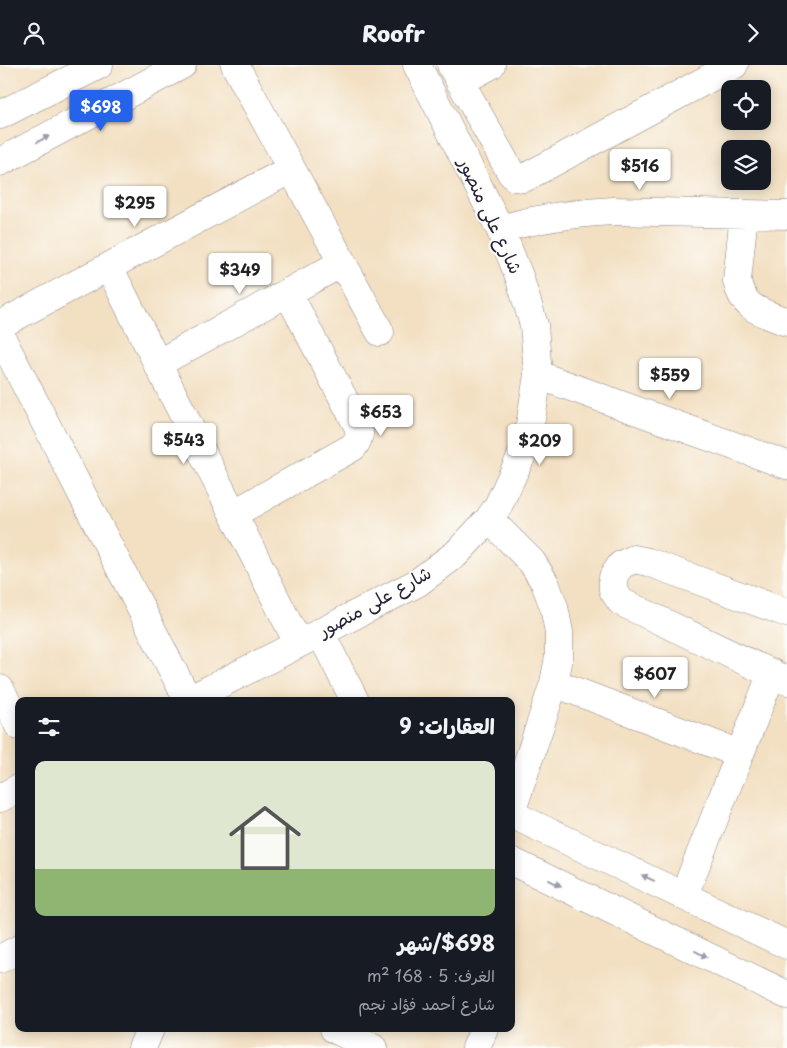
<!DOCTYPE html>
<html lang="ar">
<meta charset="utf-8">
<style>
:root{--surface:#171b24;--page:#20242c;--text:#f1f3f6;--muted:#9ea1a6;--line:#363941;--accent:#2563eb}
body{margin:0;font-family:"Playpen Sans","Playpen Sans Arabic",sans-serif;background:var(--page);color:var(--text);direction:rtl;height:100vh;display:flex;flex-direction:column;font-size:19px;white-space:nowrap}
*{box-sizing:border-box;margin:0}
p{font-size:16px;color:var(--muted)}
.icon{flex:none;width:28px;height:28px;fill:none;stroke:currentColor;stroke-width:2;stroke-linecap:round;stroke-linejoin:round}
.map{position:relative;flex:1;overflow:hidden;direction:ltr}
.details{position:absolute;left:15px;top:632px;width:500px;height:335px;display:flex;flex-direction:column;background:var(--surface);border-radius:10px;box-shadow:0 2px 12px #0003;direction:rtl}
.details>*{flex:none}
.fabs{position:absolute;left:721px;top:15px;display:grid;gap:10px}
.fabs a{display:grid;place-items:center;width:50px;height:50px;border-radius:10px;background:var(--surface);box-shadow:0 2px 12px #0003;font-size:25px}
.price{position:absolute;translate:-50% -42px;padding:0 11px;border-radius:5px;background:#fff;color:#222;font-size:16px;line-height:32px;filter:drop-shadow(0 1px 2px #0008)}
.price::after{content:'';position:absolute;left:50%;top:30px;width:15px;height:11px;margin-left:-8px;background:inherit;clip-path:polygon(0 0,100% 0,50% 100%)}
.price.selected{background:var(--accent);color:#fff}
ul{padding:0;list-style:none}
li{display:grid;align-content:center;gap:10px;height:265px;padding:0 20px}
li+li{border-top:1px solid var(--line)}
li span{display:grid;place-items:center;height:155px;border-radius:10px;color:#555}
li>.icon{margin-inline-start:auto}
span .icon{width:90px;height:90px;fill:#fffc;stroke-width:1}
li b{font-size:21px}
h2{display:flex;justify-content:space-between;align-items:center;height:60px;padding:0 20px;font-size:21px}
header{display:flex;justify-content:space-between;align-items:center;height:65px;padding:0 20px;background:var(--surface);font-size:22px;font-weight:800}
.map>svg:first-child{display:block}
</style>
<header><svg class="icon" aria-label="forward" viewBox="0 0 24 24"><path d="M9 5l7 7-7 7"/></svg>Roofr<svg class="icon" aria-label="person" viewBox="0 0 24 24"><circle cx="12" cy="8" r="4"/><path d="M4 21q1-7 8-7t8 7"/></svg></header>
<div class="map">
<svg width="787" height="983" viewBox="0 0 787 983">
<rect width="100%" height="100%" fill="#fdfcf7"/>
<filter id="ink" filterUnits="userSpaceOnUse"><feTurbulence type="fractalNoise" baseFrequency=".02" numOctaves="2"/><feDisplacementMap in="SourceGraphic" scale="10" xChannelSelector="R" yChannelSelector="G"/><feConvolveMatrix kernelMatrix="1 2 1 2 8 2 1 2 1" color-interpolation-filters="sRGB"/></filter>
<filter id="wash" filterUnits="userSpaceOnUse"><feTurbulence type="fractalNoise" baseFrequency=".0096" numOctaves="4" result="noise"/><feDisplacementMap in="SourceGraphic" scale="20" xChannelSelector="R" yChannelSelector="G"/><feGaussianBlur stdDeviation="1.12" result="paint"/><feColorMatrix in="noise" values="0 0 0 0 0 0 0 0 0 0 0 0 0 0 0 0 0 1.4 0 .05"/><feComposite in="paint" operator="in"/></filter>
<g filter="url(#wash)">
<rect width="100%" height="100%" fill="#f3e0c3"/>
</g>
<g filter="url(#ink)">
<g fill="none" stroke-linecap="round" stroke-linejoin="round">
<defs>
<path id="minor" d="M235,0L380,267
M451,0L511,108L515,112L524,113L734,0
M460,17L491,0
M0,50L99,0
M0,97L182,0
M744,149L737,216C743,245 762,247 787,257
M500,164C538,153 574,148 613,146L787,150
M109,202L298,578
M0,260L291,104
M0,270L188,635
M157,299L342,198
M538,310L787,400
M233,449L353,382C358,376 360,371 359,363L288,228
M489,454L532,497L545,518L554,542L559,567V592L554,618L511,748
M787,548L648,497L634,494L621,500L613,512V525L621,537L787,616
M320,567L355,636
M554,618L740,689
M0,624L19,661
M187,636L417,518L456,489L489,454L498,441L527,379L538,310L534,260L519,211L500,164L417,0
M0,733L19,723
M511,749L787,880
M511,796L787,930
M684,830L772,608
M0,894L19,884
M334,964L373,983
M142,983L150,964
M476,983L484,964"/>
</defs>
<use href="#minor" stroke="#8a817f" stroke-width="29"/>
<use href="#minor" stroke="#fff" stroke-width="28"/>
</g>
<defs><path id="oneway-solid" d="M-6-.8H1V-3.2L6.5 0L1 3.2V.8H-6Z" transform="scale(1.25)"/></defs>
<g fill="#9c9ca7">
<use href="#oneway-solid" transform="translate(43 74) rotate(-28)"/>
<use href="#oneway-solid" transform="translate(648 813) rotate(-155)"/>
<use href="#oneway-solid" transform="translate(555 818) rotate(26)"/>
<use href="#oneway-solid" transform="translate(701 889) rotate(26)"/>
</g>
</g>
<g text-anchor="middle" stroke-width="4" stroke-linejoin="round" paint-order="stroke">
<g font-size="18" fill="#22223b" stroke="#fdfcf7">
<text transform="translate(490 151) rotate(65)" y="6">شارع على منصور</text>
<text transform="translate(375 537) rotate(-29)" y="6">شارع على منصور</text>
</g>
</g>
</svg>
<div class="fabs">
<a><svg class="icon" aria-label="locate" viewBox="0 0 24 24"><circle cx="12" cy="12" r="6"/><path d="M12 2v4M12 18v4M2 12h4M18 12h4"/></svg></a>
<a><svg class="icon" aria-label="layers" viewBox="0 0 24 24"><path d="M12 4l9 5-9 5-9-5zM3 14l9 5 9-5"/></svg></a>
</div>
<b class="price selected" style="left:101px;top:67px">$698</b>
<b class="price" style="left:640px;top:126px">$516</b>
<b class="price" style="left:135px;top:163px">$295</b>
<b class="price" style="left:240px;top:230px">$349</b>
<b class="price" style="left:670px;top:335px">$559</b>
<b class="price" style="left:381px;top:372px">$653</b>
<b class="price" style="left:184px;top:400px">$543</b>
<b class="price" style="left:540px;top:401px">$209</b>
<b class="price" style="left:655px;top:634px">$607</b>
<section class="details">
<h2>العقارات: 9<svg class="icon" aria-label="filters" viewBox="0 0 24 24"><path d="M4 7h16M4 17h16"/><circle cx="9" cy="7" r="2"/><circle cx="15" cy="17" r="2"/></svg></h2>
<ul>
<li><span style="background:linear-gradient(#dfe7d0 70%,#8fb573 0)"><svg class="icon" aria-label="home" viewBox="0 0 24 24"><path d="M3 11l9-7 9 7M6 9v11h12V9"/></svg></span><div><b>$698/شهر</b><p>الغرف: 5 · 168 m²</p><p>شارع أحمد فؤاد نجم</p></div></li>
</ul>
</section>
</div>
